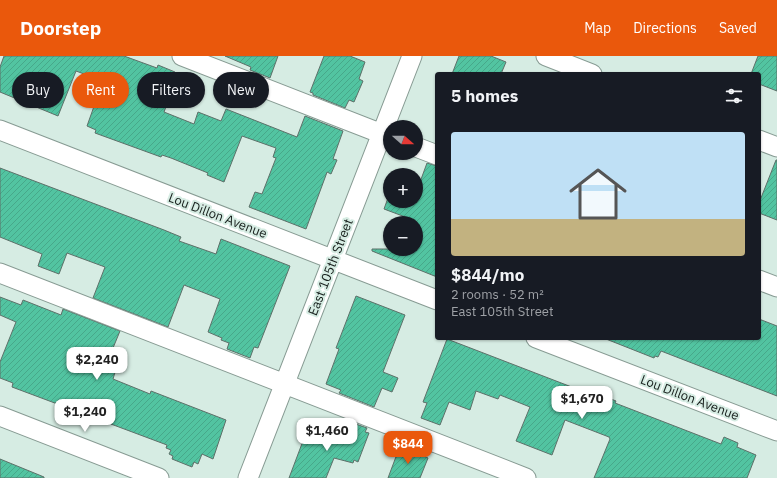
<!DOCTYPE html>
<meta charset="utf-8">
<style>
:root{--surface:#171b24;--page:#242831;--text:#f1f3f6;--muted:#9ea1a6;--accent:#ea580c}
body{margin:0;font-family:"IBM Plex Sans",sans-serif;background:var(--page);color:var(--text);height:100vh;display:flex;flex-direction:column;font-size:15px;white-space:nowrap}
*{box-sizing:border-box;margin:0}
p{font-size:13px;color:var(--muted)}
.icon{flex:none;width:22px;height:22px;fill:none;stroke:currentColor;stroke-width:2;stroke-linecap:round;stroke-linejoin:round}
.map{position:relative;flex:1;overflow:hidden}
.sheet{position:absolute;left:435px;top:16px;width:326px;height:268px;display:flex;flex-direction:column;background:var(--surface);border-radius:4px;box-shadow:0 1px 3px #0004}
.sheet>*{flex:none}
.banner{position:absolute;left:12px;top:16px;width:363px;height:36px;display:flex;gap:8px}
.needle{width:26px;rotate:111deg}
.controls{position:absolute;left:383px;top:64px;display:grid;gap:8px}
.controls a{display:grid;place-items:center;width:40px;height:40px;border-radius:50%;background:var(--surface);box-shadow:0 1px 3px #0004;font-size:20px}
.price{position:absolute;translate:-50% -34px;padding:0 9px;border-radius:8px;background:#fff;color:#222;font-size:13px;line-height:26px;filter:drop-shadow(0 1px 2px #0008)}
.price::after{content:'';position:absolute;left:50%;top:24px;width:12px;height:9px;margin-left:-6px;background:inherit;clip-path:polygon(0 0,100% 0,50% 100%)}
.price.current{background:var(--accent);color:#fff}
ul{padding:0;list-style:none}
li{display:grid;align-content:center;gap:8px;height:212px;padding:0 16px}
li span{display:grid;place-items:center;height:124px;border-radius:4px;color:#555}
li>.icon{margin-inline-start:auto}
span .icon{width:72px;height:72px;fill:#fffc;stroke-width:1}
li b{font-size:17px}
h2{display:flex;justify-content:space-between;align-items:center;height:48px;padding:0 16px;font-size:17px}
.pill{padding:0 14px;border-radius:18px;background:var(--surface);box-shadow:0 1px 3px #0004;font-size:14px;line-height:36px}
.pill.current{background:var(--accent);color:#fff}
header{display:flex;align-items:center;gap:24px;box-sizing:border-box;height:56px;padding:0 20px;background:var(--accent);color:#fff}
header strong{font-size:19px}
nav{display:flex;gap:22px;margin-inline-start:auto;font-size:14px}
.map>svg:first-child{display:block}
</style>
<header>
<strong>Doorstep</strong>
<nav><a>Map</a><a>Directions</a><a>Saved</a></nav>
</header>
<div class="map">
<svg width="777" height="422" viewBox="0 0 777 422">
<defs>
<pattern id="building-hatch" width="6" height="6" patternUnits="userSpaceOnUse"><rect width="6" height="6" fill="#52c4a1"/><path d="M-1 1l2-2M0 6l6-6M5 7l2-2" fill="none" stroke="#47a88a"/></pattern>
</defs>
<rect width="100%" height="100%" fill="#d6ece3"/>
<path fill="url(#building-hatch)" stroke="#5d7069" d="M4,0H124L157,12L158,9L175,16L174,21L177,22L164,56L194,68L198,56L221,65L226,53L297,81L305,60L343,75L333,103L337,104L331,118L327,116L326,119L306,173L249,151L255,136L262,138L276,102L273,101L276,92L242,80L224,126L207,119L208,117L171,102L162,99L161,101L95,77L96,74L87,70L103,25L76,15L58,60L0,36V11Z
M225,0H278L270,22L250,14L251,11Z
M324,0H350L365,6L359,23L363,25L354,46L349,44L345,52L313,39V37L310,36Z
M459,0H491L506,6L501,18H452Z
M758,0H777V35L759,28V18H751Z
M776,104H777V164L759,157V147Z
M427,107L437,110V221L372,195V193H416V165L384,153L389,139L390,145H406L412,147L413,145H416V137Z
M0,112L164,174L181,181L179,185L216,198L221,183L290,210L258,292L254,291L250,302L227,293L229,287L221,284L222,282L208,276L220,243L184,229L168,271L93,242L105,211L67,197L59,218L38,210L42,198L0,181Z
M356,240L405,259L383,316L398,322L392,336L382,332L374,351L339,337L341,334L326,328L339,293L336,292Z
M0,241L21,249L23,244L61,259L63,253L120,275L106,309L116,313L113,323L150,338L151,335L226,364L213,403L202,398L198,408L194,406L192,411L172,403L173,400L169,398L171,394L166,392L167,389L12,331L13,327L0,322V306L16,266L0,259Z
M759,263L777,270V340L661,295L658,301L655,300L654,302L606,283L759,282Z
M447,283L595,340L596,337L616,345L615,347L721,388L724,381L738,387L737,391L756,399L747,422H594L610,383L609,381L565,364L552,399L516,385L530,351L500,339L498,343L476,335L470,354L449,346L440,369L421,362L427,347L423,346Z
M353,367L367,372L365,376L369,377L358,406L354,404L353,407L334,402L326,422H289L306,377L310,378L312,372L348,383Z
M400,390L428,402L420,422H388Z
M0,403L44,421V422H0Z"/>
<g fill="none" stroke-linecap="round" stroke-linejoin="round">
<defs>
<path id="minor" d="M182,0L390,81
M546,0L592,18
M0,74L437,244
M759,84L777,91
M416,91L437,99
M0,217L526,422
M759,224L777,231
M536,282L777,375
M0,360L159,422
M248,422L412,0"/>
</defs>
<use href="#minor" stroke="#879b93" stroke-width="21"/>
<use href="#minor" stroke="#fff" stroke-width="19"/>
</g>
<g text-anchor="middle" stroke-width="4" stroke-linejoin="round" paint-order="stroke">
<g font-size="13" fill="#171f1c" stroke="#d6ece3">
<text transform="translate(218 159) rotate(21)" y="5">Lou Dillon Avenue</text>
<text transform="translate(330 211) rotate(-69)" y="5">East 105th Street</text>
<text transform="translate(690 341) rotate(21)" y="5">Lou Dillon Avenue</text>
</g>
</g>
</svg>
<div class="controls">
<a><svg class="needle" viewBox="-14 -14 28 28"><path d="M0-13l5 13h-10z" fill="#e53935"/><path d="M0 13l5-13h-10z" fill="#9ea1a6"/></svg></a>
<a>+</a>
<a>−</a>
</div>
<b class="price" style="left:97px;top:325px">$2,240</b>
<b class="price" style="left:582px;top:364px">$1,670</b>
<b class="price" style="left:85px;top:377px">$1,240</b>
<b class="price" style="left:327px;top:396px">$1,460</b>
<b class="price current" style="left:408px;top:409px">$844</b>
<div class="banner">
<a class="pill">Buy</a>
<a class="pill current">Rent</a>
<a class="pill">Filters</a>
<a class="pill">New</a>
</div>
<section class="sheet">
<h2>5 homes<svg class="icon" aria-label="filters" viewBox="0 0 24 24"><path d="M4 7h16M4 17h16"/><circle cx="9" cy="7" r="2"/><circle cx="15" cy="17" r="2"/></svg></h2>
<ul>
<li><span style="background:linear-gradient(#bfe0f5 70%,#c2b280 0)"><svg class="icon" aria-label="home" viewBox="0 0 24 24"><path d="M3 11l9-7 9 7M6 9v11h12V9"/></svg></span><div><b>$844/mo</b><p>2 rooms · 52 m²</p><p>East 105th Street</p></div></li>
</ul>
</section>
</div>
